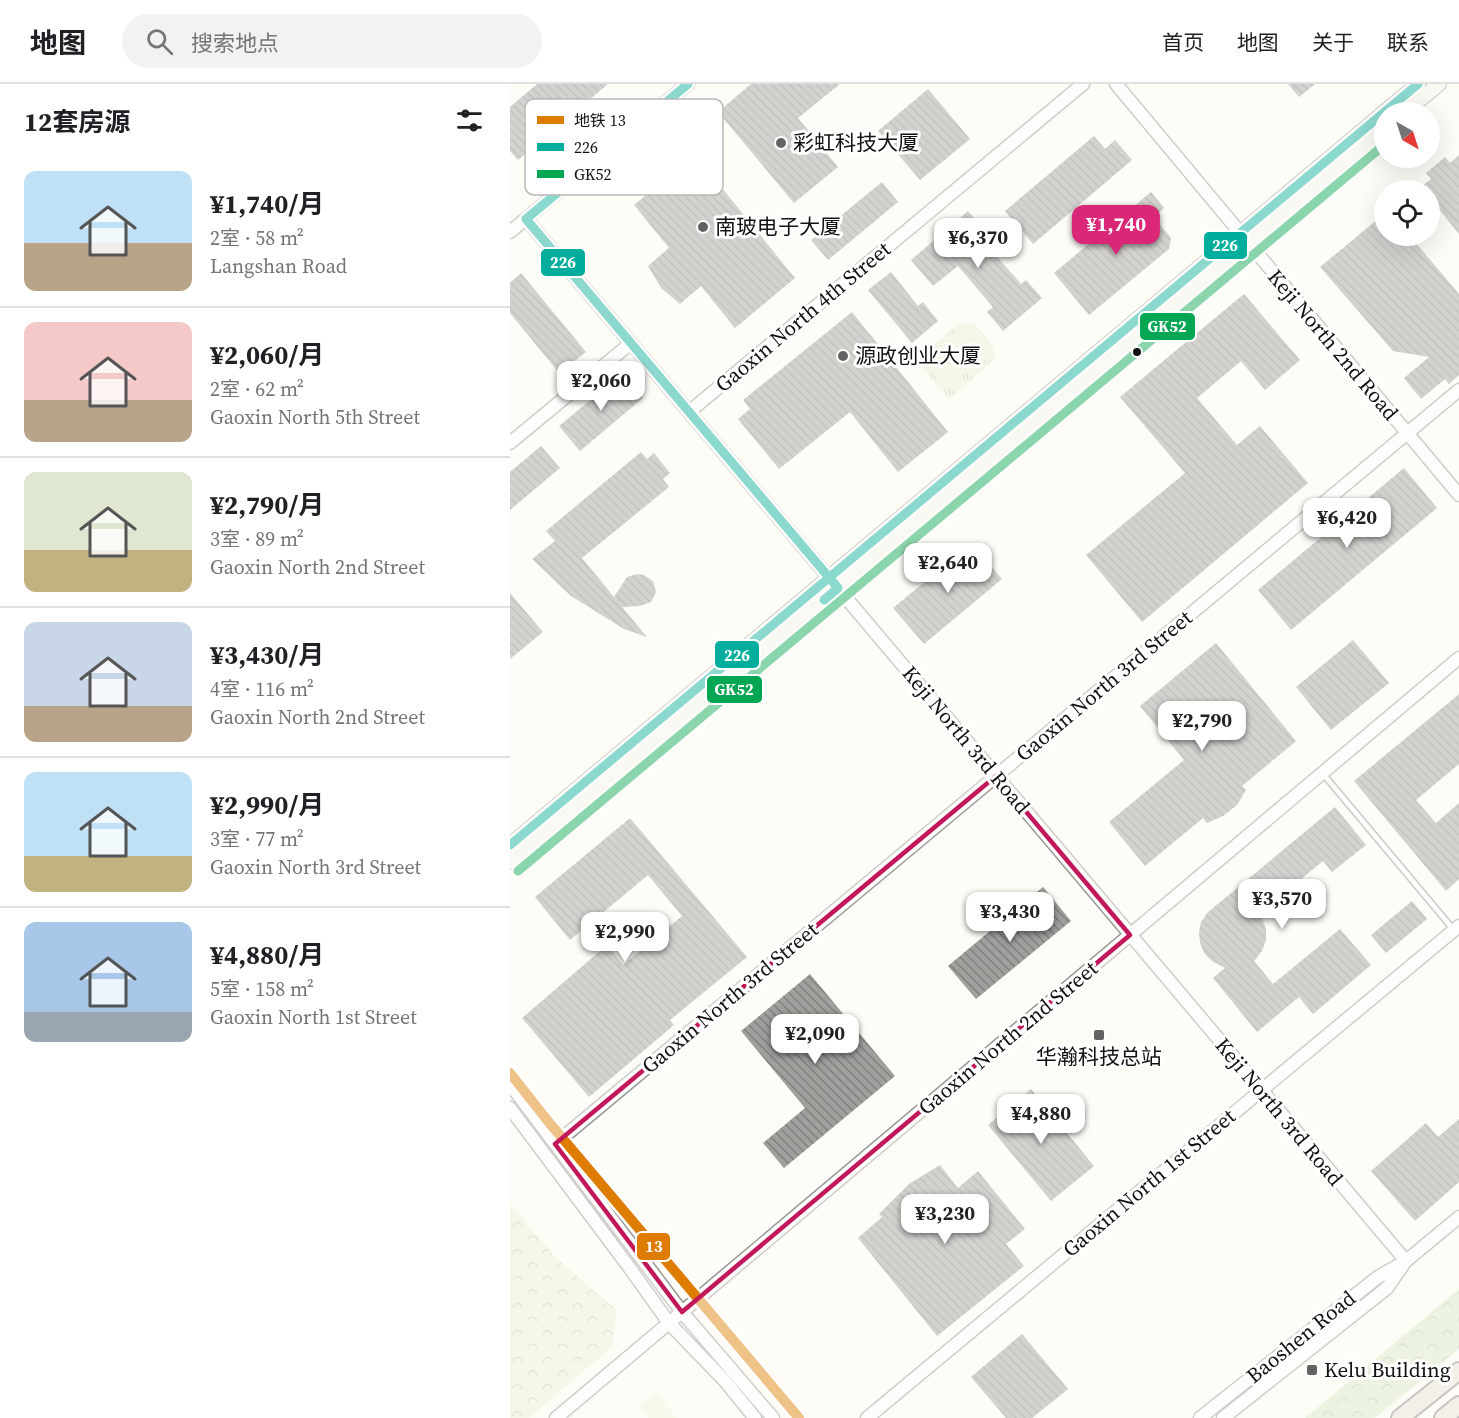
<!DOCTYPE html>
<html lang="zh">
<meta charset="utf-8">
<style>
:root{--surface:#fff;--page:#f2f2f2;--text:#202124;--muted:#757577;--line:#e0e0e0;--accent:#db2777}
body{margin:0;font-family:"Source Serif 4","Noto Sans SC",serif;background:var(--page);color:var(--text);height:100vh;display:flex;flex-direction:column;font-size:22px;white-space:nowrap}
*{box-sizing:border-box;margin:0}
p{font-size:20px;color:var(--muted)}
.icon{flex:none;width:33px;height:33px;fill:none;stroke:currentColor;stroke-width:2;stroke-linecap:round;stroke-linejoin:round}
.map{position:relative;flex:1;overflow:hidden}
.panel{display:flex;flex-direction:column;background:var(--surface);width:510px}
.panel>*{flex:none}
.needle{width:39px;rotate:141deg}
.tools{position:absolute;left:864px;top:18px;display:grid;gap:12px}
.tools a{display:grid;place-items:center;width:66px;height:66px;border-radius:50%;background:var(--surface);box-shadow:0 6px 24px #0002;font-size:30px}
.price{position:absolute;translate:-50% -51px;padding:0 14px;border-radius:12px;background:#fff;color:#222;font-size:20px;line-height:39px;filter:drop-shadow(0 2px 3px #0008)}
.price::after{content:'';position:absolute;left:50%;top:36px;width:18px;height:14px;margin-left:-9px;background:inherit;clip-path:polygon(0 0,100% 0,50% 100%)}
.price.current{background:var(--accent);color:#fff}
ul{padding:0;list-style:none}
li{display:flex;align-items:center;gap:18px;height:150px;padding:0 24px}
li+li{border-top:2px solid var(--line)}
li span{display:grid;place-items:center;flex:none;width:168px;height:120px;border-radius:12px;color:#555}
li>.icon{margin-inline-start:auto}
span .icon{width:72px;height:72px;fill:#fffc;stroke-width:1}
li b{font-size:26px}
h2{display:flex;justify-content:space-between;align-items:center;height:72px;padding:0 24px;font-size:26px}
header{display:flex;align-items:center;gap:36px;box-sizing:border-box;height:84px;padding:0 30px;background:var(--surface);border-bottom:2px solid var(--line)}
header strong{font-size:28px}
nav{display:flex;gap:33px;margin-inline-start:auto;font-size:21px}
.search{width:420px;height:54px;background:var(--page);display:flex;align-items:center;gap:15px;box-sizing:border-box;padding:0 21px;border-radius:33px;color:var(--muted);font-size:22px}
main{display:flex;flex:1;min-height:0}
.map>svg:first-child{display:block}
</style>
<header>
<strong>地图</strong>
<div class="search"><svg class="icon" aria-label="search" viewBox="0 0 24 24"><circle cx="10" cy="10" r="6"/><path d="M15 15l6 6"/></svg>搜索地点</div>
<nav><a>首页</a><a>地图</a><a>关于</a><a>联系</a></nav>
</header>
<main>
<section class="panel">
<h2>12套房源<svg class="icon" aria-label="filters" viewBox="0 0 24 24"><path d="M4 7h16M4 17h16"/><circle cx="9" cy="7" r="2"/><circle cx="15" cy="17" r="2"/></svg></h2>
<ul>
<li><span style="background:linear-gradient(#bfe0f5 60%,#b9a48a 0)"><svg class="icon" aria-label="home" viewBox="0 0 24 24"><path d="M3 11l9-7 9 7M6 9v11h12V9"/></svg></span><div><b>¥1,740/月</b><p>2室 · 58 m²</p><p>Langshan Road</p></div></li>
<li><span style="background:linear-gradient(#f6c9c9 65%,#b9a48a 0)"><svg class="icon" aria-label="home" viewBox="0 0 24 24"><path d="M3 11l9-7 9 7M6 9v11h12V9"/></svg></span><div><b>¥2,060/月</b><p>2室 · 62 m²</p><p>Gaoxin North 5th Street</p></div></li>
<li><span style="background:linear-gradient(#dfe7d0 65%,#c2b280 0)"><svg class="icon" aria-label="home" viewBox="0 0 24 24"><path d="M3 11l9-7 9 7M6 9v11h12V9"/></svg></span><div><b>¥2,790/月</b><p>3室 · 89 m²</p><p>Gaoxin North 2nd Street</p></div></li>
<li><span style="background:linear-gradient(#c9d6e8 70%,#b9a48a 0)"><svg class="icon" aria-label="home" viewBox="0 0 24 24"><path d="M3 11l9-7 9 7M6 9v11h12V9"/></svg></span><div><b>¥3,430/月</b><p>4室 · 116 m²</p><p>Gaoxin North 2nd Street</p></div></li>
<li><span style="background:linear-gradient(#bfe0f5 70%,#c2b280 0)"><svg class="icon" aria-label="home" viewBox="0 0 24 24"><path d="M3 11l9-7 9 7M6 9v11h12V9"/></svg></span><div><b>¥2,990/月</b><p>3室 · 77 m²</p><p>Gaoxin North 3rd Street</p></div></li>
<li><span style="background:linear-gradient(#a9c7e8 75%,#9aa5b1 0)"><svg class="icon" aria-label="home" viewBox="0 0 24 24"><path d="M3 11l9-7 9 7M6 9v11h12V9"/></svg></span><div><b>¥4,880/月</b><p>5室 · 158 m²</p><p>Gaoxin North 1st Street</p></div></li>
</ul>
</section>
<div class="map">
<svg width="949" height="1334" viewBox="0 0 949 1334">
<defs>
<pattern id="grass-tufts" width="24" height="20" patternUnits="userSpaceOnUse" patternTransform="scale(1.5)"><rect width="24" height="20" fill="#e7f3d7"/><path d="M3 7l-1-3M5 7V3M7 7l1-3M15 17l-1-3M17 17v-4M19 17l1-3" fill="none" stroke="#c5cfb8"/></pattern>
<pattern id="forest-crowns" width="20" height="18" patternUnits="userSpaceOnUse" patternTransform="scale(1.5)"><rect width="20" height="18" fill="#d8eac5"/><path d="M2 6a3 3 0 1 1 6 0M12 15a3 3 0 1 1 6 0" fill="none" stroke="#b8c8a8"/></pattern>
<pattern id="park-crowns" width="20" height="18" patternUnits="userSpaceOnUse" patternTransform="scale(1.5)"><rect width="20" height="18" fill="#e7f3d7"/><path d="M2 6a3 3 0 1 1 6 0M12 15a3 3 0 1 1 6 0" fill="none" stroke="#c5cfb8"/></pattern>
<pattern id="building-back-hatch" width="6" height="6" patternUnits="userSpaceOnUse" patternTransform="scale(1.5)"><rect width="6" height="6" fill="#a19f9c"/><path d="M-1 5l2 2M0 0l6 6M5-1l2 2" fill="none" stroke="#82807e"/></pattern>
</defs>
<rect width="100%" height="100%" fill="#fdfcf7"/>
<path fill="url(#grass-tufts)" d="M453,239L465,240L484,263V276L439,316L406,276L447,241Z"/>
<path fill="url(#forest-crowns)" d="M949,1205V1265L865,1334H795Z"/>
<path fill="url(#park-crowns)" d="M0,1120L48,1176L107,1226L102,1263L19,1334H0Z"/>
<path fill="#f0f6e1" d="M145,1308L167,1334H139L129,1322Z"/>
<path fill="url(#building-back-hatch)" d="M27,0H98L8,76L0,67V23Z
M241,0H330L288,34L328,83L284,119L208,28Z
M778,0H805L789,13Z
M418,5L460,55L410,96L368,47Z
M584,52L595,65L605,56L622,76L523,160L495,127Z
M185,71L285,194L225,244L191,202L170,220L151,204L138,182L159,164L124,121Z
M949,71V150L920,114V106H907L921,95L916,89L935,73L940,79Z
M372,98L388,118L318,176L301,156Z
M641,108L654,124L644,133L661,154L659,165L579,231L544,189Z
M458,127L488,162L482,167L511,200L516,196L532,214L493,247L477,228L483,223L448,182L423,202L401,176Z
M874,130V152H900L949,210V291L939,300L935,295L911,315L894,294L919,273L883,267L810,183Z
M381,188L408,222L413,218L428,237L402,259L358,206Z
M11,189L76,268L49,289L0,229V199Z
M734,210L790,276L755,306L731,277L687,314L727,361L750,342L798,399L632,538L576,471L675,389L610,313Z
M342,228L438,348L388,388L340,328L269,385L228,335L240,325L233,316Z
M112,290L133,314L70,367L49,342Z
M31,362L50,384L0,426V388Z
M131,368L137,375L144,369L160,389L153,395L159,403L72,474L104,513L117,493L127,490L134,491L143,497L146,508L141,518L130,522L112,523L137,553L114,545L61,512L22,475L45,457L36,447Z
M894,384L927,424L781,546L748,506Z
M462,459L492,495L414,560L383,524Z
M0,509L33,548L0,575Z
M843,556L879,599L821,646L786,603Z
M706,559L786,657L732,702L736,706L727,721L713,732L697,739L693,734L635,782L599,738L674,676L630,622Z
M949,610V680L906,716L926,739L949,719V795L936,807L844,697Z
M825,723L856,761L822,788L813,777L750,829L756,845V856L752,867L744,877L763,900L830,845L861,881L803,930L789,913L747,948L703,894L715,884L702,877L694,869L690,859L689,848L691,838L697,829Z
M120,734L237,873L160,936L164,941L79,1013L12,934L97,861L113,881L172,832L138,791L60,856L25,813Z
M533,803L561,837L466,915L438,882Z
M902,817L917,835L876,869L861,851Z
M300,890L385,992L274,1084L253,1059L295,1024L231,947Z
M521,1005L584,1082L541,1117L478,1041Z
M949,1035V1098L905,1137L861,1087L916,1039L928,1053Z
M430,1081L448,1104L468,1087L515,1145L496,1160L514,1182L427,1252L348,1154L372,1133L369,1130L399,1100Z
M512,1250L558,1305L522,1334H496L461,1293Z"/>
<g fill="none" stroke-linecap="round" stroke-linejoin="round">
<defs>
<path id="service" d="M814,691L943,845"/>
<path id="tertiary" d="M606,0L949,411
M16,135L896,1177
M0,148L178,0
M179,328L573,0
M0,359L121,259
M0,1000L172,1228L263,1334
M0,1024L119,1183L159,1239L215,1297L245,1334
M45,1060L949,306
M46,1334L949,574
M357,1334L949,842
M690,1334L868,1193L896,1177L949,1133
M713,1334L877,1204L893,1181"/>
<path id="secondary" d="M895,28L929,0
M0,761L908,0
M0,778L874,46"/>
<path id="motorway" d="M890,1334L949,1287
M933,1334L949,1321"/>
</defs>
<use href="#service" stroke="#979795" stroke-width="8"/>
<use href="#tertiary" stroke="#979795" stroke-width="15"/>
<use href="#secondary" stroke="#8e8d8b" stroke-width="16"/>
<use href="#motorway" stroke="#858482" stroke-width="20"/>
<use href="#service" stroke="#fffffe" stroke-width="4.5"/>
<use href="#tertiary" stroke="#fffffe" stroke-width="12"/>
<use href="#secondary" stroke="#f6f4eb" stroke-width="14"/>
<use href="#motorway" stroke="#eae1d8" stroke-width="16"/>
<defs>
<path id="bus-1" d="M178,0L16,135L328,504L314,516
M0,761L908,0"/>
<path id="bus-2" d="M8,787L874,61"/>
</defs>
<use href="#bus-1" stroke="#fff" stroke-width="14"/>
<use href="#bus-2" stroke="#fff" stroke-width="14"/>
<use href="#bus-1" stroke="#01ad9c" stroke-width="9"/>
<use href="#bus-2" stroke="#00a651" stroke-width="9"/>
<defs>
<path id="metro-1" d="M0,989L37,1036L289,1334"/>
</defs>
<use href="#metro-1" stroke="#fff" stroke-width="15"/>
<use href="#metro-1" stroke="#de7c00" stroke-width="10"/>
</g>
<path d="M0 0H949V1334H0ZM486,692L620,851L172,1228L45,1060Z" fill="#fdfcf7" fill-opacity=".55" fill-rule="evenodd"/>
<path fill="none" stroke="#c2185b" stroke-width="4.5" stroke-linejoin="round" d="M486,692L620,851L172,1228L45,1060Z"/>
<g fill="#646362" stroke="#fff" stroke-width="2">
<circle cx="271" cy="59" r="6"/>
<circle cx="193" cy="143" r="6"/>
<circle cx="333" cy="272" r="6"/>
<rect x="583" y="945" width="12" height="12" rx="3"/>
<rect x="796" y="1280" width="12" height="12" rx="3"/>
</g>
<circle fill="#111" stroke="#fff" stroke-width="2" cx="627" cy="268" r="5"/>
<g text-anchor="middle" stroke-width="6" stroke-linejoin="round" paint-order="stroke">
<g font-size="21" fill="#111" stroke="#fff" text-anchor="start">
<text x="283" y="66">彩虹科技大厦</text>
<text x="205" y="150">南玻电子大厦</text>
<text x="345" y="279">源政创业大厦</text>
<text x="589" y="980" text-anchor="middle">华瀚科技总站</text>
<text x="814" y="1293">Kelu Building</text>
</g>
<g font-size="21" fill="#111" stroke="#fff">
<text transform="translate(293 233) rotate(-40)" y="7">Gaoxin North 4th Street</text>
<text transform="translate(823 261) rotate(50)" y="7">Keji North 2nd Road</text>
<text transform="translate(594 602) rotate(-40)" y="7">Gaoxin North 3rd Street</text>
<text transform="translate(456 656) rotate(50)" y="7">Keji North 3rd Road</text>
<text transform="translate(220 914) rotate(-40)" y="7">Gaoxin North 3rd Street</text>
<text transform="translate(498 954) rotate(-40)" y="7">Gaoxin North 2nd Street</text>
<text transform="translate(769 1028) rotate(50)" y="7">Keji North 3rd Road</text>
<text transform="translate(639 1099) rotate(-40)" y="7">Gaoxin North 1st Street</text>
<text transform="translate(791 1253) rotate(-39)" y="7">Baoshen Road</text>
</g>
</g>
<rect x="15" y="15" width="198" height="96" rx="9" fill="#fff" stroke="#b8b8b8" stroke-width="1.5"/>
<rect x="27" y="32" width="27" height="8" fill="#de7c00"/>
<rect x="27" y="59" width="27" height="8" fill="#01ad9c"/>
<rect x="27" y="86" width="27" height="8" fill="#00a651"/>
<g font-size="16" fill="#111">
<text x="64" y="42">地铁 13</text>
<text x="64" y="69">226</text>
<text x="64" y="96">GK52</text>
</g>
<g stroke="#fff" stroke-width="2">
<rect x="693" y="147" width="45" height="29" rx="6" fill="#01ad9c"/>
<rect x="30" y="164" width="46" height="29" rx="6" fill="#01ad9c"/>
<rect x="629" y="228" width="57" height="29" rx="6" fill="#00a651"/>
<rect x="204" y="556" width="46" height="29" rx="6" fill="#01ad9c"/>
<rect x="196" y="591" width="57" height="29" rx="6" fill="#00a651"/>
<rect x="126" y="1148" width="35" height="29" rx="6" fill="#de7c00"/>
</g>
<g font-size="16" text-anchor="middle" font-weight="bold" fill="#fff">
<text x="715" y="167">226</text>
<text x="53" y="184">226</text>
<text x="657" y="248">GK52</text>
<text x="227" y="577">226</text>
<text x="224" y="611">GK52</text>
<text x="144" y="1168">13</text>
</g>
</svg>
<div class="tools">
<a><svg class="needle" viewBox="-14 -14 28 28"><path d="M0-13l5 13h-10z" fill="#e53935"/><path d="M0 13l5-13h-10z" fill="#757577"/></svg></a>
<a><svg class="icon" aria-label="locate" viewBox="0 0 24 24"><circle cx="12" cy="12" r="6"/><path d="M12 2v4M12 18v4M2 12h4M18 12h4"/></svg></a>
</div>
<b class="price current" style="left:606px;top:172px">¥1,740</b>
<b class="price" style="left:468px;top:185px">¥6,370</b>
<b class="price" style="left:91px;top:328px">¥2,060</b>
<b class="price" style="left:837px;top:465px">¥6,420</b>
<b class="price" style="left:438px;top:510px">¥2,640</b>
<b class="price" style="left:692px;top:668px">¥2,790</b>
<b class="price" style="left:772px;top:846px">¥3,570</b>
<b class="price" style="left:500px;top:859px">¥3,430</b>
<b class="price" style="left:115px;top:879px">¥2,990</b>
<b class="price" style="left:305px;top:981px">¥2,090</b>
<b class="price" style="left:531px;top:1061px">¥4,880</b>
<b class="price" style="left:435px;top:1161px">¥3,230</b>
</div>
</main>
